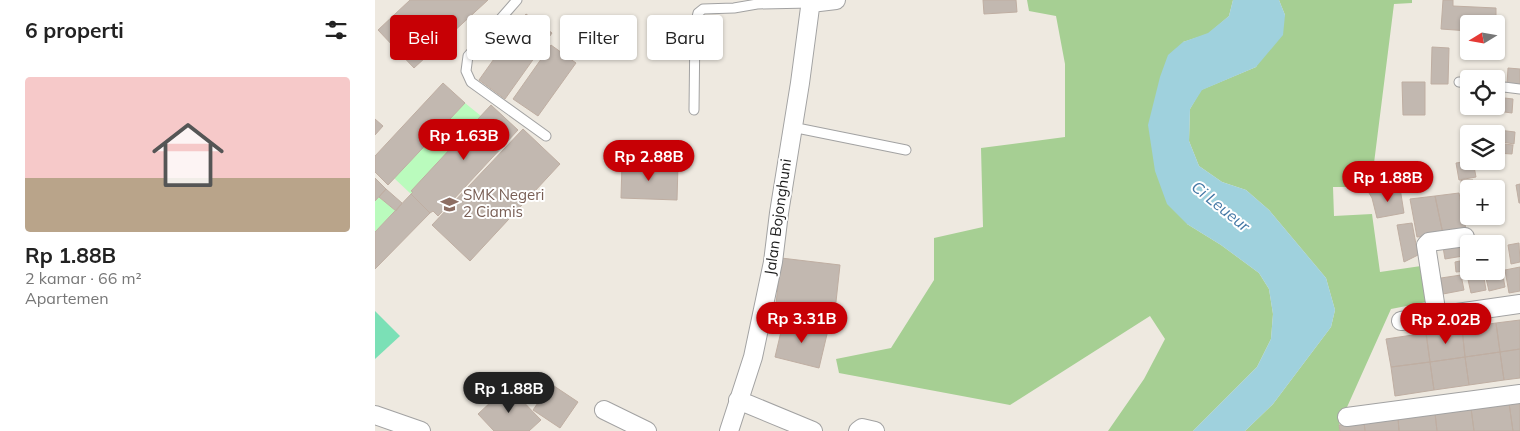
<!DOCTYPE html>
<html lang="id">
<meta charset="utf-8">
<style>
:root{--surface:#fff;--page:#f2f2f2;--text:#222;--muted:#767676;--line:#e0e0e0;--accent:#c70005}
body{margin:0;font-family:Mulish,sans-serif;background:var(--page);color:var(--text);height:100vh;display:flex;flex-direction:column;font-size:19px;white-space:nowrap}
*{box-sizing:border-box;margin:0}
p{font-size:16px;color:var(--muted)}
.icon{flex:none;width:28px;height:28px;fill:none;stroke:currentColor;stroke-width:2;stroke-linecap:round;stroke-linejoin:round}
.map{position:relative;flex:1;overflow:hidden}
.drawer{display:flex;flex-direction:column;background:var(--surface);width:375px}
.drawer>*{flex:none}
.top-card{position:absolute;left:15px;top:15px;width:475px;height:45px;display:flex;gap:10px}
.needle{width:32px;rotate:259deg}
.tools{position:absolute;left:1085px;top:15px;display:grid;gap:10px}
.tools a{display:grid;place-items:center;width:45px;height:45px;border-radius:5px;background:var(--surface);box-shadow:0 1px 4px #0004;font-size:25px}
.price{position:absolute;translate:-50% -42px;padding:0 11px;border-radius:18px;background:var(--accent);color:#fff;font-size:16px;line-height:32px;filter:drop-shadow(0 1px 2px #0008)}
.price::after{content:'';position:absolute;left:50%;top:30px;width:15px;height:11px;margin-left:-8px;background:inherit;clip-path:polygon(0 0,100% 0,50% 100%)}
.price.current{background:#222;color:#fff}
ul{padding:0;list-style:none}
li{display:grid;align-content:center;gap:10px;height:265px;padding:0 25px}
li+li{border-top:1px solid var(--line)}
li span{display:grid;place-items:center;height:155px;border-radius:5px;color:#555}
li>.icon{margin-inline-start:auto}
span .icon{width:90px;height:90px;fill:#fffc;stroke-width:1}
li b{font-size:21px}
h2{display:flex;justify-content:space-between;align-items:center;height:60px;padding:0 25px;font-size:21px}
.pill{padding:0 18px;border-radius:5px;background:var(--surface);box-shadow:0 1px 4px #0004;font-size:18px;line-height:45px}
.pill.current{background:var(--accent);color:#fff}
main{display:flex;flex:1;min-height:0}
.map>svg:first-child{display:block}
</style>
<main>
<section class="drawer">
<h2>6 properti<svg class="icon" aria-label="filters" viewBox="0 0 24 24"><path d="M4 7h16M4 17h16"/><circle cx="9" cy="7" r="2"/><circle cx="15" cy="17" r="2"/></svg></h2>
<ul>
<li><span style="background:linear-gradient(#f6c9c9 65%,#b9a48a 0)"><svg class="icon" aria-label="home" viewBox="0 0 24 24"><path d="M3 11l9-7 9 7M6 9v11h12V9"/></svg></span><div><b>Rp 1.88B</b><p>2 kamar · 66 m²</p><p>Apartemen</p></div></li>
</ul>
</section>
<div class="map">
<svg width="1145" height="431" viewBox="0 0 1145 431">
<rect width="100%" height="100%" fill="#eee9e0"/>
<path fill="#a6cf93" d="M652,0H858L854,16L833,34L808,42L812,224L846,245L884,273L894,289L898,314L896,339L882,367L818,431H733L769,379L790,339L775,316L635,405L464,373L461,359L516,348L559,280V238L608,227L606,148L690,137V64L681,16L654,11Z
M904,0H1037V3L1019,4L996,187H958L959,216L997,214L1005,272L1046,266L1052,302L1016,309L964,425L965,431H870L898,404L956,327L960,310L951,278L894,210L871,190L847,182L824,166L814,141L815,109L826,90L881,67L910,15Z"/>
<path fill="#bafbbd" d="M90,103L106,116L36,194L19,178Z
M4,197L21,211L0,232V201Z"/>
<path fill="#7be0b6" d="M0,311L25,336L0,359Z"/>
<path fill="#9fd1dd" d="M858,0H904L910,15L908,35L881,67L827,90L815,109L814,141L824,166L847,182L871,190L894,210L951,278L960,310L956,327L898,404L870,431H818L882,367L896,339L898,314L894,289L884,273L846,245L812,224L792,204L780,171L773,125L785,77L793,55L808,42L833,33L854,16Z"/>
<path fill="#c2b8b0" stroke="#bfaea2" d="M35,0H113L39,68L3,30Z
M608,0H641L642,12L609,14Z
M1068,0H1078V6L1121,8V24H1094V31L1066,29Z
M151,14L177,33L130,99L104,80Z
M176,45L201,63L163,116L138,99Z
M1057,47L1074,48L1073,84H1056Z
M1133,68L1145,69V85L1132,84Z
M1027,82H1050V115H1028Z
M68,83L90,103L13,185L0,172V156Z
M1121,97L1138,99L1137,113L1115,110V106H1121Z
M116,105L143,130L63,216L58,211L55,213L36,194L38,192L36,191Z
M0,119L8,126L0,135Z
M148,129L185,164L95,261L57,225Z
M1115,129L1140,132L1139,144L1121,141V134H1114Z
M1121,143L1138,145L1137,154L1121,153Z
M1094,161H1098L1101,177L1084,180L1081,163Z
M247,163L303,165L302,200L246,198Z
M0,178L11,189L0,201Z
M1086,180H1098V189H1094V196L1087,197Z
M1145,184V203H1144L1141,185Z
M1025,188L1029,213L1002,218L997,198L994,193Z
M11,189L27,203L21,211L4,197Z
M1084,193L1091,230L1068,234L1060,196Z
M36,194L55,213L0,269V232Z
M1060,196L1068,234L1042,237L1035,199Z
M1037,223L1043,255L1029,262L1022,225Z
M1104,241V244H1094V255L1070,259L1068,247Z
M1144,243L1145,262L1136,264L1133,245Z
M406,258L465,265L459,320L400,313Z
M1090,260L1091,271L1081,272L1080,262Z
M1145,267V291L1134,293L1130,270Z
M1127,270L1130,287L1114,291L1110,274Z
M1108,272L1111,290L1096,293L1092,275Z
M1086,275L1089,290L1068,294L1066,278Z
M409,319L453,330L444,368L400,357Z
M1145,320V349L1125,352L1121,323Z
M1121,323L1125,352L1090,357L1087,328Z
M1087,328L1090,357L1055,362L1051,333Z
M1051,333L1055,362L1016,367L1011,339Z
M1145,349V378L1129,380L1125,352Z
M1125,352L1129,380L1094,385L1090,357Z
M1090,357L1094,385L1059,390L1055,362Z
M1055,362L1059,390L1020,396L1016,367Z
M176,384L203,402L185,428L158,410Z
M133,386L166,420L154,431H119L103,414Z
M1145,402V431H1138L1134,403Z
M1134,403L1138,431H1099L1096,408Z
M1096,408L1099,431H1062L1060,413Z
M1060,413L1062,431H1024L1023,418Z
M1023,418L1024,431H990L989,422Z
M989,422L990,431H965L964,425Z"/>
<g fill="none" stroke-linecap="round" stroke-linejoin="round">
<defs>
<path id="lane" d="M142,0L93,56L91,71L96,82L171,136
M1084,82L1094,83
M1121,86L1145,89
M319,110L320,25L323,13L328,9L359,8L382,4L436,3
M417,127L531,150"/>
<path id="street" d="M436,3L461,0
M1062,316L1051,245L1054,242L1090,237
M1026,321L1145,304
M363,400L438,431
M229,410L272,431
M0,415L46,431
M972,417L1145,394
M354,431L378,357L398,262L404,213L425,83L436,0
M483,431L487,428L500,431"/>
</defs>
<use href="#lane" stroke="#a2a2a2" stroke-width="11"/>
<use href="#street" stroke="#a2a2a2" stroke-width="20"/>
<use href="#lane" stroke="#fff" stroke-width="9"/>
<use href="#street" stroke="#fff" stroke-width="18"/>
</g>
<defs>
<symbol id="school-bare" viewBox="-9 -9 18 18"><path d="M0-5L7-2L0 1L-7-2ZM-4 1L0 2.5L4 1V4Q0 6-4 4Z" fill="#8d6e63" stroke="#fff" stroke-width="2.5" paint-order="stroke"/></symbol>
</defs>
<g fill-rule="evenodd">
<use href="#school-bare" x="62" y="192" width="25" height="25"/>
</g>
<g text-anchor="middle" stroke-width="4" stroke-linejoin="round" paint-order="stroke">
<g font-size="15" fill="#785e54" stroke="#fff" text-anchor="start">
<text x="88" y="200">SMK Negeri<tspan x="88" dy="17">2 Ciamis</tspan></text>
</g>
<g font-size="15" fill="#1b1b1b" stroke="#fff">
<text transform="translate(403 217) rotate(-82)" y="5">Jalan Bojonghuni</text>
</g>
<g font-size="16" font-style="italic" fill="#4377a5" stroke="#fff">
<text transform="translate(846 206) rotate(39)" y="6">Ci Leueur</text>
</g>
</g>
</svg>
<div class="tools">
<a><svg class="needle" viewBox="-14 -14 28 28"><path d="M0-13l5 13h-10z" fill="#e53935"/><path d="M0 13l5-13h-10z" fill="#767676"/></svg></a>
<a><svg class="icon" aria-label="locate" viewBox="0 0 24 24"><circle cx="12" cy="12" r="6"/><path d="M12 2v4M12 18v4M2 12h4M18 12h4"/></svg></a>
<a><svg class="icon" aria-label="layers" viewBox="0 0 24 24"><path d="M12 4l9 5-9 5-9-5zM3 14l9 5 9-5"/></svg></a>
<a>+</a>
<a>−</a>
</div>
<b class="price" style="left:89px;top:161px">Rp 1.63B</b>
<b class="price" style="left:274px;top:182px">Rp 2.88B</b>
<b class="price" style="left:1013px;top:203px">Rp 1.88B</b>
<b class="price" style="left:427px;top:344px">Rp 3.31B</b>
<b class="price" style="left:1071px;top:345px">Rp 2.02B</b>
<b class="price current" style="left:134px;top:414px">Rp 1.88B</b>
<div class="top-card">
<a class="pill current">Beli</a>
<a class="pill">Sewa</a>
<a class="pill">Filter</a>
<a class="pill">Baru</a>
</div>
</div>
</main>
